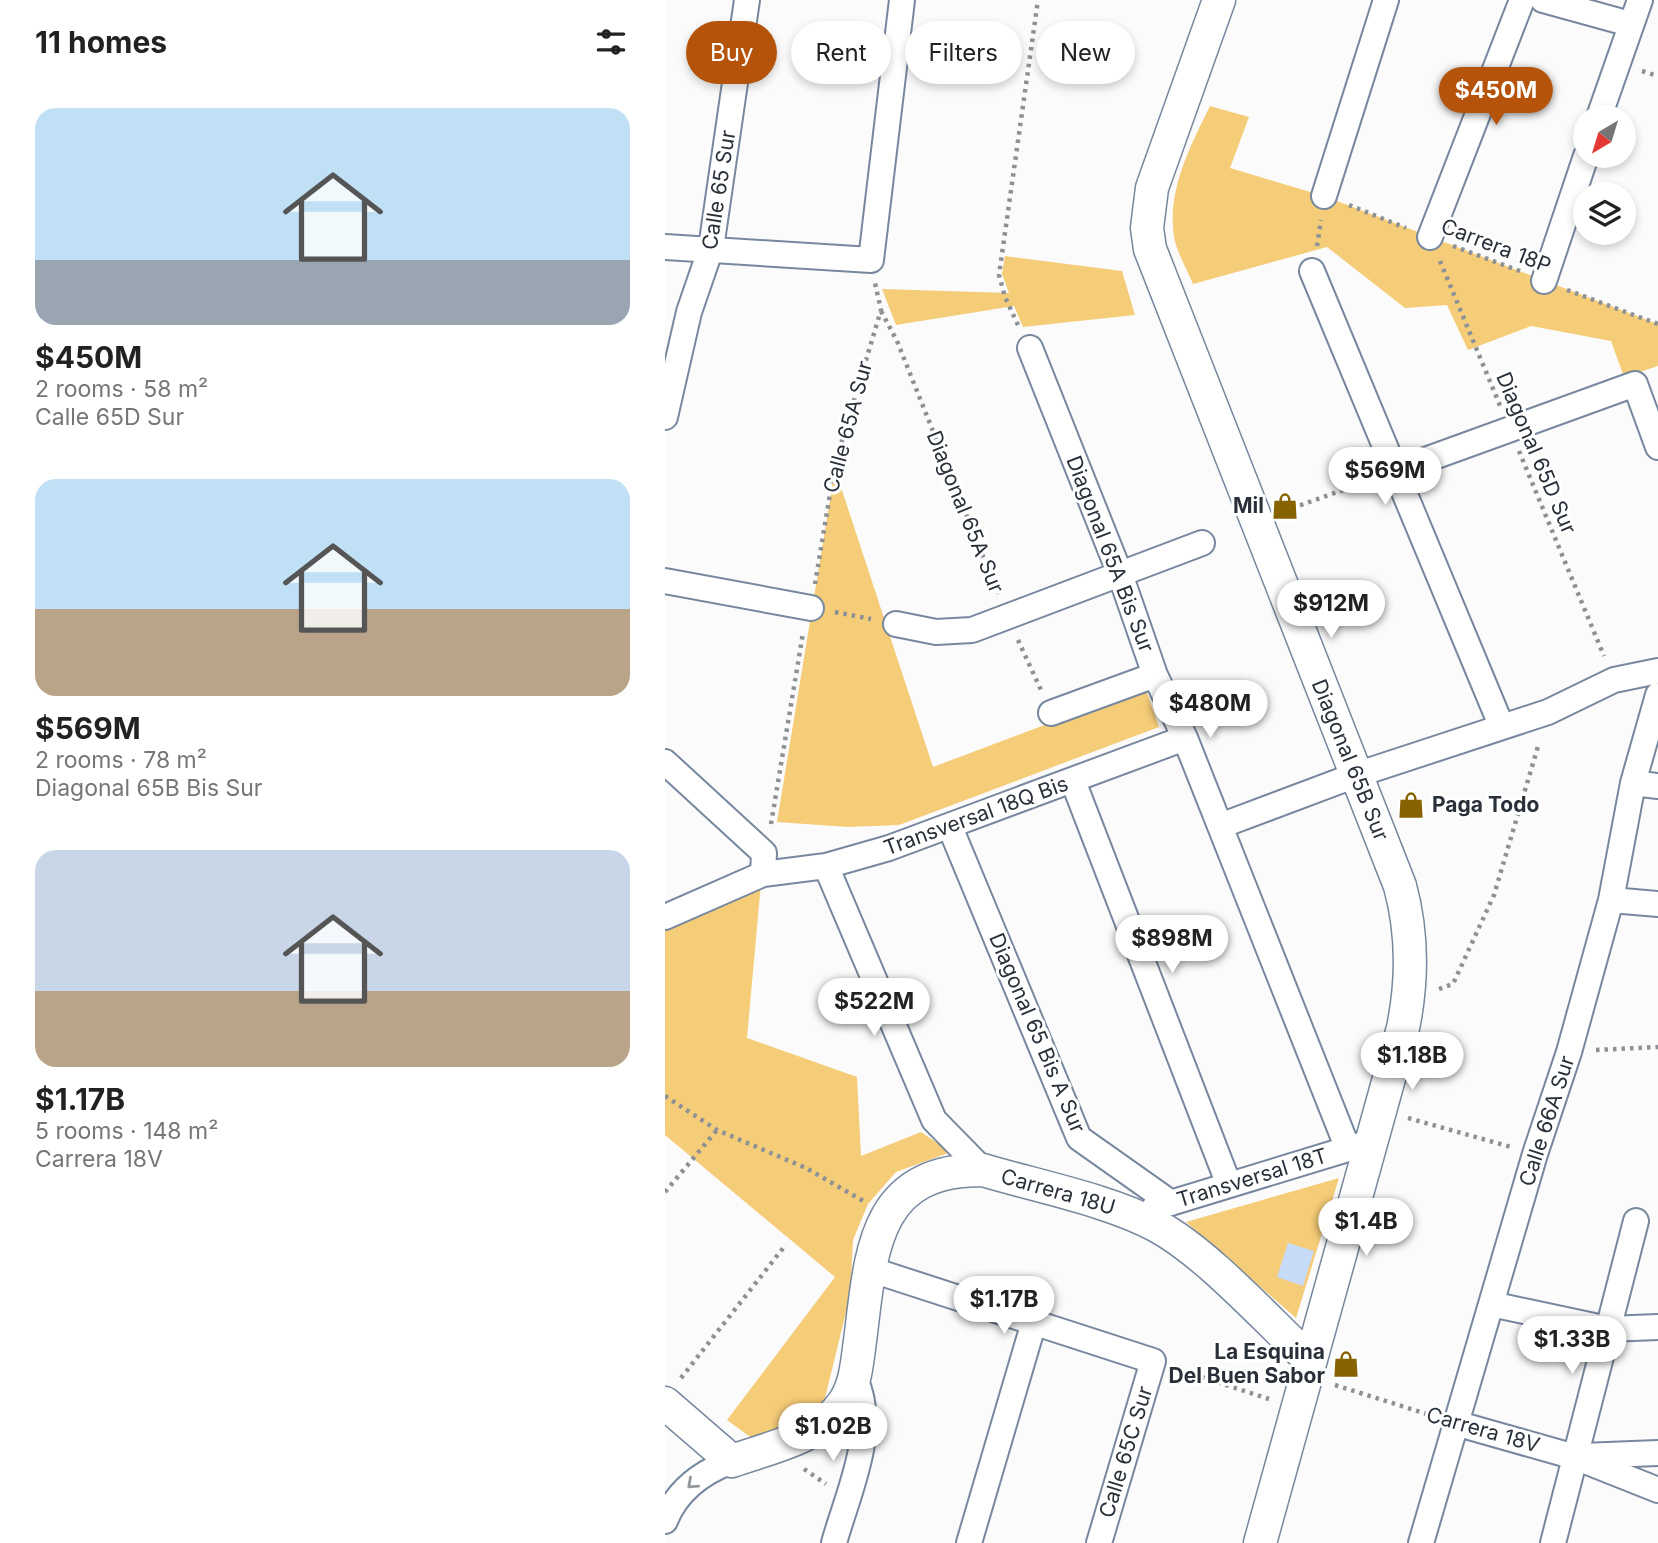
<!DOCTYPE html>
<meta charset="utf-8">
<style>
:root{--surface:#fff;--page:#f6f6f6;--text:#222;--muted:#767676;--accent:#b45309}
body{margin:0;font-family:Inter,sans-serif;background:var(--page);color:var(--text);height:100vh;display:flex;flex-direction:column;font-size:26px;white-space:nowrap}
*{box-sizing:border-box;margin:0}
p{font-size:23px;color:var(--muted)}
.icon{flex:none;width:38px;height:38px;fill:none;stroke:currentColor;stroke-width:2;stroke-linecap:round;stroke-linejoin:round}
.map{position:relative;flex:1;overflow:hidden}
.panel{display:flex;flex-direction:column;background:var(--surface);width:665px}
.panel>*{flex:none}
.top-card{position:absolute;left:21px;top:21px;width:665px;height:63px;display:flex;gap:14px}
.needle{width:46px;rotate:218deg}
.tools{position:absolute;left:908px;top:105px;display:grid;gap:14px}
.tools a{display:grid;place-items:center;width:63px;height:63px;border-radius:50%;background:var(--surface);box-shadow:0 4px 10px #0003;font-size:35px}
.price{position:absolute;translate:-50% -60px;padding:0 16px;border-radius:24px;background:#fff;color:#222;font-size:23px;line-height:46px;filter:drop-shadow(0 2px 4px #0008)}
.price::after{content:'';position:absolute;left:50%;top:42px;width:21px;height:16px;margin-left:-10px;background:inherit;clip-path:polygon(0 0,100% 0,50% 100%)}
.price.current{background:var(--accent);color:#fff}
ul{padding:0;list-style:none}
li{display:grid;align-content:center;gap:14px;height:371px;padding:0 35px}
li span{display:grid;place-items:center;height:217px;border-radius:21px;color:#555}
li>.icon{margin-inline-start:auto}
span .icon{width:126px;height:126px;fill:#fffc;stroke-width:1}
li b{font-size:30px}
h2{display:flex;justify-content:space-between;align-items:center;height:84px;padding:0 35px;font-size:30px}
.tag{padding:0 24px;border-radius:32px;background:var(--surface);box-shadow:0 4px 10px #0003;font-size:24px;line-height:63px}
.tag.current{background:var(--accent);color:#fff}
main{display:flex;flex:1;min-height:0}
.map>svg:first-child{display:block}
</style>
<main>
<section class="panel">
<h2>11 homes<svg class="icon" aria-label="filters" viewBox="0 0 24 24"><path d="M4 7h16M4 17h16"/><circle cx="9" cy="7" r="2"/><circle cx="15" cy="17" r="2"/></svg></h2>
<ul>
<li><span style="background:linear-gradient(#bfe0f5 70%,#9aa5b1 0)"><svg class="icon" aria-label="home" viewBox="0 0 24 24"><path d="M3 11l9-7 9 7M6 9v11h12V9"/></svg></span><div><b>$450M</b><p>2 rooms · 58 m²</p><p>Calle 65D Sur</p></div></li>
<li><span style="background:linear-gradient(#bfe0f5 60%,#b9a48a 0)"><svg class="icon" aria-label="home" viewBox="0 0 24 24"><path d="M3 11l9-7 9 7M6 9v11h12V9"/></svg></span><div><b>$569M</b><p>2 rooms · 78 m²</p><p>Diagonal 65B Bis Sur</p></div></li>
<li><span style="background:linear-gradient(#c9d6e8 65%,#b9a48a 0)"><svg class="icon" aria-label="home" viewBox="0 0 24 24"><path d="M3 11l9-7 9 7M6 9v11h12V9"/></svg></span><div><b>$1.17B</b><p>5 rooms · 148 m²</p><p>Carrera 18V</p></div></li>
</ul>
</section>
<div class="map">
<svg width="993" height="1543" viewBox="0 0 993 1543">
<rect width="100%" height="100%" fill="#fbfbfb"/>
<path fill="#f5cc78" d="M545,106L584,117L565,168L659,196L993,324V366L959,377L946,341L866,326L803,350L782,305L740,308L662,247L528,284C522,269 512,253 509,237C502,190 525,147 545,106Z
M340,256L457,271L470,315L358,327L349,306L231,325L217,289L344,293L337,274Z
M170,469L268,767L480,687L494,727L234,825L183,827L112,822Z
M96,883L82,1038L192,1077L196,1156L256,1132L286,1152L231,1172L203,1204L188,1240L185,1296L159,1402L131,1424L88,1439L62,1420L170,1277L0,1135V929Z
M674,1178L631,1318L521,1222Z"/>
<path fill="#c5dbf8" d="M623,1243L649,1251L638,1286L612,1277Z"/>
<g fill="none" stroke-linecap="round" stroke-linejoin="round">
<defs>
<path id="minor" d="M878,0L965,24
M934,117L975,0
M659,196L721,0
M765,237L857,0
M0,247L206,260L237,0
M647,271L836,725
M879,281L921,156
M365,348L455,574L490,675L520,738L683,1149
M0,417L24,312L46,248L82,0
M730,471L970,384L993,447
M0,581L146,608
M231,624L271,632L307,630L537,543
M386,713L490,675
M0,762L99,853L98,874
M408,781L564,1185
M968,783L993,786
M555,826L691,775L883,712L949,680L993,671
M285,827L414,1138L506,1203
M161,866L269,1120L318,1170
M946,900L993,904
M0,917L98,874L161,866L224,848L520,738
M489,1208L699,1144
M204,1269L488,1361L434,1543
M826,1304L943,1329L993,1327
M790,1423L910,1457L993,1490
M917,1456L993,1453
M0,1521C12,1490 37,1472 67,1461
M169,1543C183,1492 214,1430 190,1379
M304,1543L369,1322
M756,1543L870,1154L904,1052L946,900L968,783L993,695
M888,1543L971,1221"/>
<path id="tertiary" d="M554,0L487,188L482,228L485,249L735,886C748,934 748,979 738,1028L595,1543
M0,1403L67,1461C106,1447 154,1439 179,1402C191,1384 192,1362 195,1341C206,1254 207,1169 318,1170C371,1186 444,1200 492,1226C542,1253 602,1320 645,1360"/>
</defs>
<use href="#minor" stroke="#77889e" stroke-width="28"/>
<use href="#tertiary" stroke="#77889e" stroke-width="35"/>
<path stroke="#8d9196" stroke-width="4.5" stroke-dasharray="3.5 5" stroke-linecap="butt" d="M977,71L993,76
M684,205L741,228
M652,246L656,220
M788,246L855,271
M775,261L836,408
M902,290L993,324
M216,311L232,341L333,594
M353,325L340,297L334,275L373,0
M854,451L939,656
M619,511L706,480
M150,584L170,464L216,310L210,283
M170,612L206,619
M353,640L376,690
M106,824L138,633
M774,989L788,984L829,895L874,743
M931,1050L993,1047
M0,1096L52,1130L141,1168L200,1202
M743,1118L846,1147
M0,1192L52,1130
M512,1369L604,1399
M16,1378L119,1247
M670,1385L765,1415
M139,1469L161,1484"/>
<use href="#minor" stroke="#fff" stroke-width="24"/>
<use href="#tertiary" stroke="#fff" stroke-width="32"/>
</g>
<defs><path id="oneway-chevron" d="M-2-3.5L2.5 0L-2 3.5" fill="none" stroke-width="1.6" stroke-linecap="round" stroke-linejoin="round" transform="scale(1.75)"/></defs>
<use stroke="#94989c" href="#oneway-chevron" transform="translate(27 1484) rotate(138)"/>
<defs>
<symbol id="shop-bare" viewBox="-9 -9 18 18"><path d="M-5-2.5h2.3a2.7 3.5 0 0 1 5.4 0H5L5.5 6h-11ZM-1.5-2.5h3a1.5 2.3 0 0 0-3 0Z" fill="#876300" stroke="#fff" stroke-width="2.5" paint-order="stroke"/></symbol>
</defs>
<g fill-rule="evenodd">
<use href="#shop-bare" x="601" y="487" width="38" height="38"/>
<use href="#shop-bare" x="727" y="786" width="38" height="38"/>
<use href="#shop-bare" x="662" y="1345" width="38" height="38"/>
</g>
<g text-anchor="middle" stroke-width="6" stroke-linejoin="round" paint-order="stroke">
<g font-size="21" fill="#293039" stroke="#fff">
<text transform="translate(54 190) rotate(-81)" y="7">Calle 65 Sur</text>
<text transform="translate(831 246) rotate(21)" y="7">Carrera 18P</text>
<text transform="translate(183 427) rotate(-75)" y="7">Calle 65A Sur</text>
<text transform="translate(871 453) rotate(67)" y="7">Diagonal 65D Sur</text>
<text transform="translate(300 512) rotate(68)" y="7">Diagonal 65A Sur</text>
<text transform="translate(445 554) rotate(69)" y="7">Diagonal 65A Bis Sur</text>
<text transform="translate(685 760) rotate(68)" y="7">Diagonal 65B Sur</text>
<text transform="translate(311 816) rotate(-20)" y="7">Transversal 18Q Bis</text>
<text transform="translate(372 1033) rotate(67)" y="7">Diagonal 65 Bis A Sur</text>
<text transform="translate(882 1121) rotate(-72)" y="7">Calle 66A Sur</text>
<text transform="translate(587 1178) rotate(-17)" y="7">Transversal 18T</text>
<text transform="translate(393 1192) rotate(16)" y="7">Carrera 18U</text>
<text transform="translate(818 1430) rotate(16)" y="7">Carrera 18V</text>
<text transform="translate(461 1452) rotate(-73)" y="7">Calle 65C Sur</text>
</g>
<g font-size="21" font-weight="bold" fill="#293039" stroke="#fff" text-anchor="end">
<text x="599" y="513">Mil</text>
<text x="767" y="812" text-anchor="start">Paga Todo</text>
<text x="660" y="1359">La Esquina<tspan x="660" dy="24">Del Buen Sabor</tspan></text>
</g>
</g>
</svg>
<div class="tools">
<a><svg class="needle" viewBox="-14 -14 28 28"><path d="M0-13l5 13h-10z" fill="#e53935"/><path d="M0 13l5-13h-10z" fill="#767676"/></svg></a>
<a><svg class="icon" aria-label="layers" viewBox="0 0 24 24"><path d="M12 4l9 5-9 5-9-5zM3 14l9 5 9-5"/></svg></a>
</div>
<b class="price current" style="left:831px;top:127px">$450M</b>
<b class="price" style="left:720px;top:507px">$569M</b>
<b class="price" style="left:666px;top:640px">$912M</b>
<b class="price" style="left:545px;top:740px">$480M</b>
<b class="price" style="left:507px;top:975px">$898M</b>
<b class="price" style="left:209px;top:1038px">$522M</b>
<b class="price" style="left:747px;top:1092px">$1.18B</b>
<b class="price" style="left:701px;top:1258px">$1.4B</b>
<b class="price" style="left:339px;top:1336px">$1.17B</b>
<b class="price" style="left:907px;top:1376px">$1.33B</b>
<b class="price" style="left:168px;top:1463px">$1.02B</b>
<div class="top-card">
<a class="tag current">Buy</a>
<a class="tag">Rent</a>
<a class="tag">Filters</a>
<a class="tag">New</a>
</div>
</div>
</main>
